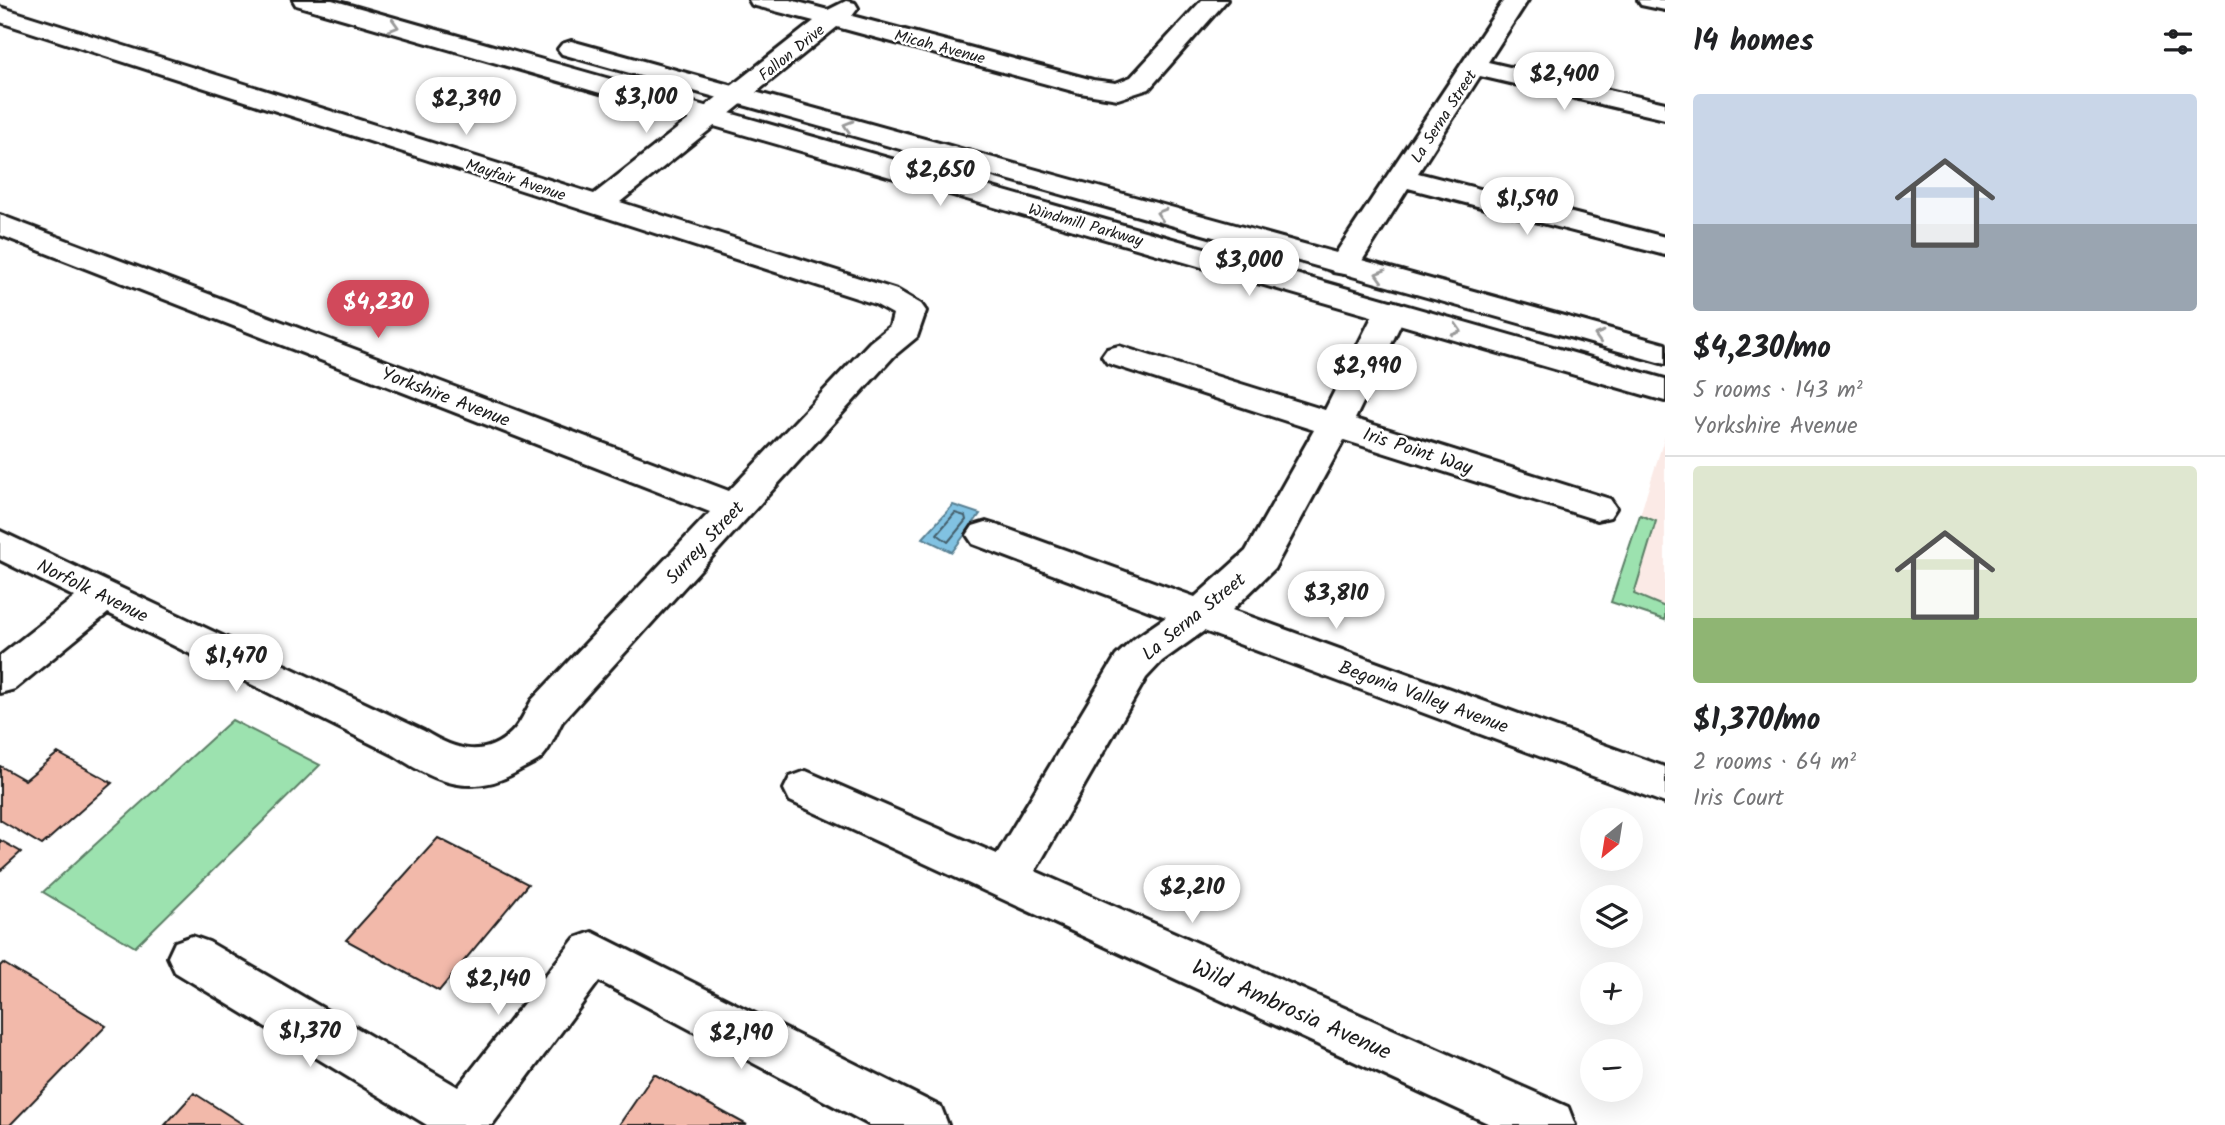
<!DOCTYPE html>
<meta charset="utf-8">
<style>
:root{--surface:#fff;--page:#f2f2f2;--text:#202124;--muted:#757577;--line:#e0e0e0;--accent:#d1495b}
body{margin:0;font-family:Kalam,sans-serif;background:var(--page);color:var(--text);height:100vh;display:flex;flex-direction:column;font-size:26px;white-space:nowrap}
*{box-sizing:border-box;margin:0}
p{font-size:23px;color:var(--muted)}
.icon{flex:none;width:38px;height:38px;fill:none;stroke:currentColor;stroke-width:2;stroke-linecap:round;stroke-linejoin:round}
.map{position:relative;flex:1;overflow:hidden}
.side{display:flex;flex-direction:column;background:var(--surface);width:560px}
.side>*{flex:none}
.needle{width:46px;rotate:210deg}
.tools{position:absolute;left:1580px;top:808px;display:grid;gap:14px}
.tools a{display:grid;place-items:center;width:63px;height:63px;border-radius:50%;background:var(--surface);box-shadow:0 7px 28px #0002;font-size:35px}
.price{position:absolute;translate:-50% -60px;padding:0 16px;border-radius:24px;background:#fff;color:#222;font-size:23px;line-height:46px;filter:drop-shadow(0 2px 4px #0008)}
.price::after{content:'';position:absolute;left:50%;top:42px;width:21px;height:16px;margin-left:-10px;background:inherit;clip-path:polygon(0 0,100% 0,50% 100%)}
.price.active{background:var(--accent);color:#fff}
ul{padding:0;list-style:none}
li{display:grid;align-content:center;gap:14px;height:371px;padding:0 28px}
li+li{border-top:2px solid var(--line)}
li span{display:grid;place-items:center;height:217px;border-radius:7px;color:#555}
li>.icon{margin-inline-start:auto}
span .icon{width:126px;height:126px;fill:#fffc;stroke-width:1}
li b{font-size:30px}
h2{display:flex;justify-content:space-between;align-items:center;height:84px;padding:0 28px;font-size:30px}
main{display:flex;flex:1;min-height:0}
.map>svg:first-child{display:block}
</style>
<main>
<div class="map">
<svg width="1665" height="1125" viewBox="0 0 1665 1125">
<rect width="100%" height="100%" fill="#fff"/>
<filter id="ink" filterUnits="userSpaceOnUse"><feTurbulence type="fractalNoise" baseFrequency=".0143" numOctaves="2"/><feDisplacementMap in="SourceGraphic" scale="14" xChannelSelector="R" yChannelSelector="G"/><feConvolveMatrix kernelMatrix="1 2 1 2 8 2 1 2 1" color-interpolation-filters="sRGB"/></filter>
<g filter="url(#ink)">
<path fill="#fbeae6" d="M1665,436V607L1634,595L1656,520L1640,515Z"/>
<path fill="#9ce2af" stroke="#5c7f66" stroke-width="2" d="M1640,515L1656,521L1634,594L1665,607V620L1611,602Z
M232,720L320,765L135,947L43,892Z"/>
<path fill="#81c2e2" stroke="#598093" stroke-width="2" d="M953,505L980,514L952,552L923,538Z"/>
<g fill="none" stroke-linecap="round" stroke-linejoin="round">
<path stroke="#445e6b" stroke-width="2" d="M955,513L965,516L966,520L948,542L937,534Z"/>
</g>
<path fill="#f2b9aa" stroke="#1c1c1c" stroke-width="2" d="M58,753L112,783L42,845L0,820V766L25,780Z
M438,838L528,884L439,991L346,940Z
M0,840L21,852L0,871Z
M3,963L106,1026L10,1125H0V966Z
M654,1074L747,1125H619Z
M194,1093L244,1125H165Z"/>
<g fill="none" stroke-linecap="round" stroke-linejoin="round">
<defs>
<path id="minor" d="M749,0H790L828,10L846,1L855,3L858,8L852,16L1093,80L1116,83L1131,77L1202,0H1227L1149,89L1118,99L1080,93L837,27L620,202L897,290L921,304L926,311L917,337L894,356L562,722C556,733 551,747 543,756C538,762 527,766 520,770C473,799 435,782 394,755L108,613L15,689L0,693V656L75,597L0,560V531L424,731C453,749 483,760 511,733C520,725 526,710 532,700L710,512L0,235V215L729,491L870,342L890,326L893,314L875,304L0,22V7L594,194L814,21L752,5Z
M1504,0H1528L1488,62L1665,103V119L1480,76L1418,173L1665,237V255L1408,188L1355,272L1344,274L1333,272L1328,265Z
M1638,0H1665V10L1641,5Z
M1391,301L1402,304L1407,311L1355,419L1610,499L1616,508L1610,517L1597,520L1344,440L1274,569L1232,610L1665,767V803L1204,631L1162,661L1146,678L1035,871L1568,1107L1575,1125H1492L790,801L784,789L790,777L806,771L997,854L1116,656L1134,639L1166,617L973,544L967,535L973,526L986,522L999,526L1195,597L1246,551L1314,430L1107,363L1102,356L1107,349L1119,346L1325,410L1375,311L1380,304Z
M592,932L941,1107L948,1125H870L599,981L492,1125H427L175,972L168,957L175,942L192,936L209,942L458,1087L575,938Z"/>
<path id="secondary" d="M293,0H332L1665,379V401L296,5Z
M571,41L1665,344V364L562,54L558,49L562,44Z"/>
</defs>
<use href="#minor" stroke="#1c1c1c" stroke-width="6"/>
<use href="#secondary" stroke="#1c1c1c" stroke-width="6"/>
<use href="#minor" fill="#fff" fill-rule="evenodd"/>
<use href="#secondary" fill="#fff" fill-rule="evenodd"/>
</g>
<defs><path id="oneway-chevron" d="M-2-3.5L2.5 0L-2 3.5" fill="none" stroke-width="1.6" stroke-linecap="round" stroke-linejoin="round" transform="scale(1.75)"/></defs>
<g stroke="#999">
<use href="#oneway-chevron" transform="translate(394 26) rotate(16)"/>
<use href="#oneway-chevron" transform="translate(848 126) rotate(-164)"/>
<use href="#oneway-chevron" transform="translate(1161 214) rotate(-164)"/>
<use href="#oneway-chevron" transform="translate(1380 275) rotate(-164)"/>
<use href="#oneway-chevron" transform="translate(1457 330) rotate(16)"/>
<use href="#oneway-chevron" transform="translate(1599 336) rotate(-164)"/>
</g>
</g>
<g text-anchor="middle" stroke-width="5" stroke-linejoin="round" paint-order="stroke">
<g font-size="16" fill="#1c1c1c" stroke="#fff">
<text transform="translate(940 46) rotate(15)" y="6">Micah Avenue</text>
<text transform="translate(791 52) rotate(-39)" y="6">Fallon Drive</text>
<text transform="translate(1443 116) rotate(-57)" y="6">La Serna Street</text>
<text transform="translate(516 179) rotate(18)" y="6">Mayfair Avenue</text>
<text transform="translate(1086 224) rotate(16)" y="6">Windmill Parkway</text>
</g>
<g font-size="19" fill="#1c1c1c" stroke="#fff">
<text transform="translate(446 396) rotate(21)" y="7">Yorkshire Avenue</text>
<text transform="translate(1418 450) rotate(18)" y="7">Iris Point Way</text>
<text transform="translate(704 542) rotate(-47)" y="7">Surrey Street</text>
<text transform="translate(93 590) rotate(26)" y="7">Norfolk Avenue</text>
<text transform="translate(1193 616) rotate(-39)" y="7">La Serna Street</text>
<text transform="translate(1424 696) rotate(20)" y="7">Begonia Valley Avenue</text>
</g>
<g font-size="23" fill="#1c1c1c" stroke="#fff">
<text transform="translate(1292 1009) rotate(24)" y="8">Wild Ambrosia Avenue</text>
</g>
</g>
</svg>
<div class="tools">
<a><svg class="needle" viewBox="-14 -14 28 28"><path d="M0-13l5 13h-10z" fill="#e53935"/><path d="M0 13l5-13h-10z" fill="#757577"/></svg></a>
<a><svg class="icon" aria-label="layers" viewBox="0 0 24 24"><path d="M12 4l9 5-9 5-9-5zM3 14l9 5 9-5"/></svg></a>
<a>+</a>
<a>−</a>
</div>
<b class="price" style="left:1564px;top:112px">$2,400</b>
<b class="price" style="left:646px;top:135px">$3,100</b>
<b class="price" style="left:466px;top:137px">$2,390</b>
<b class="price" style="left:940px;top:208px">$2,650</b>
<b class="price" style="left:1527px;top:237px">$1,590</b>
<b class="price" style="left:1249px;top:298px">$3,000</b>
<b class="price active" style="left:378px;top:340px">$4,230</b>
<b class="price" style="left:1367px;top:404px">$2,990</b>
<b class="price" style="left:1336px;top:631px">$3,810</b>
<b class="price" style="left:236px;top:694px">$1,470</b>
<b class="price" style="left:1192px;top:925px">$2,210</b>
<b class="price" style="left:498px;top:1017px">$2,140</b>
<b class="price" style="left:310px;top:1069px">$1,370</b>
<b class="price" style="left:741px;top:1071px">$2,190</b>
</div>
<section class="side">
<h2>14 homes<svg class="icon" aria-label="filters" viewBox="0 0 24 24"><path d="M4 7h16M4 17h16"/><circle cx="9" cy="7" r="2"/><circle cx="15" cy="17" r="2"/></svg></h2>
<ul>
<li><span style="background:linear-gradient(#c9d6e8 60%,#9aa5b1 0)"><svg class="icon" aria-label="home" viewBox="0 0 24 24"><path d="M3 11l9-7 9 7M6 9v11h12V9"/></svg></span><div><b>$4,230/mo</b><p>5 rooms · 143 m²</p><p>Yorkshire Avenue</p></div></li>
<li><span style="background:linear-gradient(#dfe7d0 70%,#8fb573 0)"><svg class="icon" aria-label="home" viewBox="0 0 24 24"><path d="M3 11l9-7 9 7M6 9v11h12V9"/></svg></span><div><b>$1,370/mo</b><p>2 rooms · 64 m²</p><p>Iris Court</p></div></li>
</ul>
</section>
</main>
